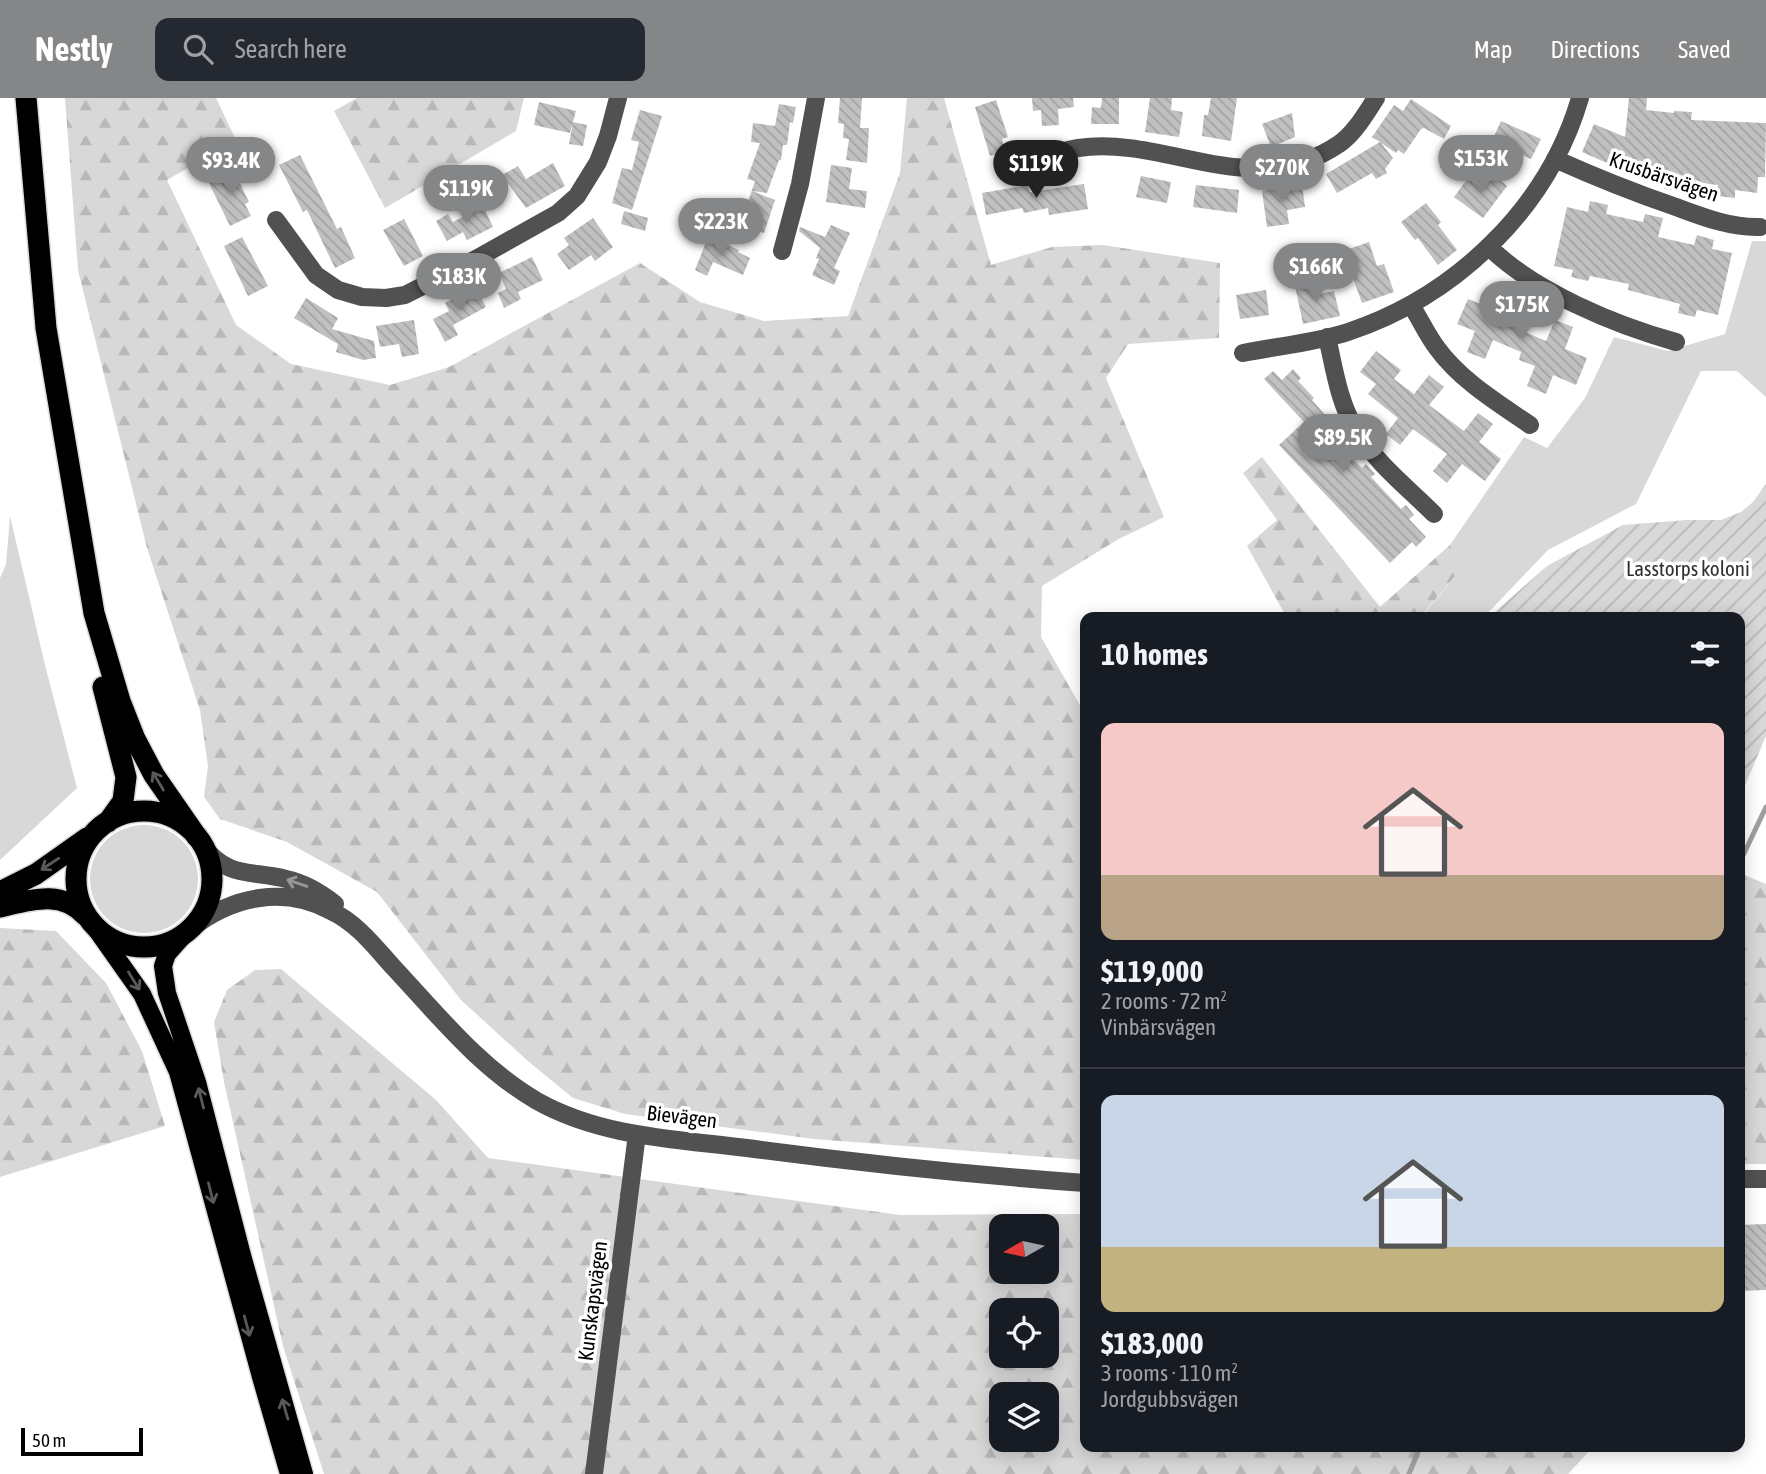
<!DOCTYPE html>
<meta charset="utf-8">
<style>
:root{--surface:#171b24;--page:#242831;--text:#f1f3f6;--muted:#9ea1a6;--line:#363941;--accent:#858687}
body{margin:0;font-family:"Asap Condensed",sans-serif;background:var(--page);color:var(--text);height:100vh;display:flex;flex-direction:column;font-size:26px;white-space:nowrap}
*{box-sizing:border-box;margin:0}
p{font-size:23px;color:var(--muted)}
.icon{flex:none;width:38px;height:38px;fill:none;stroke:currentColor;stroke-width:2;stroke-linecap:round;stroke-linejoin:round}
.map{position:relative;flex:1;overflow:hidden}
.side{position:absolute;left:1080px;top:514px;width:665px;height:840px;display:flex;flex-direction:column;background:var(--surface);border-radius:14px;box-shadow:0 4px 18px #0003}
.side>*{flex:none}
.needle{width:46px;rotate:261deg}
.tools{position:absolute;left:989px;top:1116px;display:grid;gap:14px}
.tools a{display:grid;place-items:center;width:70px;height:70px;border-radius:14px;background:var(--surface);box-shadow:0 4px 18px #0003;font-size:35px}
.scale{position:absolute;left:21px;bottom:18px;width:122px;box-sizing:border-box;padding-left:7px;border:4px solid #000;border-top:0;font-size:19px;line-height:24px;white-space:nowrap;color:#000;-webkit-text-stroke:5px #fff;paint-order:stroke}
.price{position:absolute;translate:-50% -60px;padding:0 16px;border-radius:24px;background:var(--accent);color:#fff;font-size:23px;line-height:46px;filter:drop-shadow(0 2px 4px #0008)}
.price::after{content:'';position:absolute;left:50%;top:42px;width:21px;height:16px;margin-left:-10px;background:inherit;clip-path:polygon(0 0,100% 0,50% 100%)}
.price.selected{background:#222;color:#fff}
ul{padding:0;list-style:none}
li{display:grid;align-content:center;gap:14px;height:371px;padding:0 21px}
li+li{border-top:2px solid var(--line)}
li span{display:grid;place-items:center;height:217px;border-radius:14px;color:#555}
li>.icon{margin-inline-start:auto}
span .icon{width:126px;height:126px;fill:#fffc;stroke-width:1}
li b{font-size:30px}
h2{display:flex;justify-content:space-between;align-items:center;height:84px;padding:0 21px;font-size:30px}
header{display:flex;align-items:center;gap:42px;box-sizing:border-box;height:98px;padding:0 35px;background:var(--accent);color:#fff}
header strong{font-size:33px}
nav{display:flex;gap:38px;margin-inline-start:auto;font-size:24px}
.search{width:490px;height:63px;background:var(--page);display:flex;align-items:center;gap:18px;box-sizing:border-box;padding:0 24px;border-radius:14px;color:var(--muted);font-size:26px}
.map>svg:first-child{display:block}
</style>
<header>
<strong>Nestly</strong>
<div class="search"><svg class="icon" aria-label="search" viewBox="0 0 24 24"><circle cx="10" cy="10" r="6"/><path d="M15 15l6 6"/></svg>Search here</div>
<nav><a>Map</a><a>Directions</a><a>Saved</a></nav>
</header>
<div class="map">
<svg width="1766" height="1376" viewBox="0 0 1766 1376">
<defs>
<pattern id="forest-firs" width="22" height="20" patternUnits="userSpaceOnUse" patternTransform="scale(1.75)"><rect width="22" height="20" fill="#d8d8d8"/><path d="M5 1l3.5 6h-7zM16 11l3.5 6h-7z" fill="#b8b8b8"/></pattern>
<pattern id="garden-furrows" width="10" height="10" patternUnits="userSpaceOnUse" patternTransform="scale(1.75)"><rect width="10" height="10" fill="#d8d8d8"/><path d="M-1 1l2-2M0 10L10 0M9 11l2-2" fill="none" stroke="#b8b8b8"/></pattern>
<pattern id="building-back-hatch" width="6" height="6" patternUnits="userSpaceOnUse" patternTransform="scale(1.75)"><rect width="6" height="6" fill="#c0c0c0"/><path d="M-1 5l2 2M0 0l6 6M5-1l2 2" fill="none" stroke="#a3a3a3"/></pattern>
</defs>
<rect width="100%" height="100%" fill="#fff"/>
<path fill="#d8d8d8" d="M1752,143H1766V299L1737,273H1701L1636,406L1548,452L1483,520H1424L1422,518L1463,469L1450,447L1524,339L1547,350L1585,300L1614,239L1668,253L1725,236Z
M10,418L45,567L77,690L0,762V480L6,466Z
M90 781a54 54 0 1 1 108 0a54 54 0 1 1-108 0Z"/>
<path fill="url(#forest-firs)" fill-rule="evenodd" d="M65,0H216L236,42L167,82L236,227L291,266L390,287L449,269L640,165L700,204L764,223L848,218L900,75L907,0H944L991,167L1052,149L1103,147L1220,165L1219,240L1128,246L1106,280L1164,419L1117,442L1042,488L1041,539L1085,616V1062L814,1041L625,1016L573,1000L529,964L461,902L377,794L287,744L220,721L204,699L208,668L200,612L147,450L78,172Z
M357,0H524L516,33L385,110L334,13Z
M1262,359L1380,509L1450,447L1463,469L1422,517L1424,520H1287L1247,448L1277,422L1243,375Z
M1740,775L1766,786V1066H1740Z
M0,830L56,833L106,885L142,953L165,1028L0,1079Z
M281,871L436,1002L488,1060L900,1117L1085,1116V1349H1593L1568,1376H324L283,1248L224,984L214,924L227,892L255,872ZM1001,1129H1046V1174H1001ZM1001,1213H1046V1258H1001ZM1001,1297H1046V1342H1001Z"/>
<path fill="url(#garden-furrows)" d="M1766,386V638L1740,699V520H1488L1547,468L1623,427L1687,422H1721L1741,414L1753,404Z"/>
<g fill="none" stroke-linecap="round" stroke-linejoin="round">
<path stroke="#9f9f9f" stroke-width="5" d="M1740,764L1766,709
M1409,1376L1420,1349"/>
</g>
<path fill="url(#building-back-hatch)" d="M840,0H862L860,30H869L867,65L846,62L849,41L843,40L844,26L838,25Z
M1032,0H1073L1074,9L1058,11L1059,27L1042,28L1041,12L1033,13Z
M1102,0H1119V26H1091L1092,9L1101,10Z
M1150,0H1172L1171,12L1183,14L1179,39L1145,34Z
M1211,0H1237L1231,43L1202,38L1204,17H1208Z
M1629,0H1647L1646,12L1674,15V13L1692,14L1691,22L1766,25L1765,79H1758L1757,95L1735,92V100L1717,98L1718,87L1683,83L1682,93L1664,91L1665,81L1634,77L1582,54L1594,26L1625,39Z
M1411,1L1451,28L1444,41L1424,30L1421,31L1404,56L1398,52L1396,55L1381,45L1393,60L1385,71L1387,75L1376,81L1372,75L1337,95L1326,76L1380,44L1372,39L1394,7L1403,13Z
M996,2L1008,39L1002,41L1005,53L990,58L975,9Z
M539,4L576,13L570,35L534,27Z
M779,6L796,9L793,25L790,24L787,47H783L781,62H779L767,95L752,93L775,102L764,135L740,128L755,83L747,81L760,45L751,44L753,25L775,28Z
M640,12L662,18L632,112L612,105L622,70L632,72L639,44L631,42Z
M1292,15L1295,39L1271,49L1262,26Z
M1501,23L1541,41L1531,61L1513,53L1508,64L1487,54Z
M573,24L587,27L583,48L569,46Z
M300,57L337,131L341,129L355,160L335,170L307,112L303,114L279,67Z
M553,65L565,88L526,110L502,77L518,68L526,81Z
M831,67L852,70L849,91L867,93L865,110L826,104Z
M233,71L249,104L245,106L251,118L230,128L208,83Z
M1493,76L1507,88L1483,120L1454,99L1468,80L1481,90Z
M1141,78L1171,84L1167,105L1136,99Z
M1084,86L1088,111L1049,117L1048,110L1024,115L1022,110L986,117L982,95L1028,87L1030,94Z
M1196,87L1239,92L1237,115L1193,109Z
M1302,87L1305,109L1287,112L1289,126L1267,129L1262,93Z
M1590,103L1608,107L1606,116L1643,124L1645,116L1663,120L1658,139L1694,147L1697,137L1714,142L1712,151L1732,155L1718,217L1697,212L1695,219L1678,215L1680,206L1628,192L1629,186L1590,178L1588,183L1571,179L1573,172L1554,168L1567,109L1588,114Z
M1426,105L1441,124L1438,127L1457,152L1438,167L1418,140L1415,142L1401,124Z
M483,108L493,129L467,142L463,134L447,143L436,123L448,116L453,124Z
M624,113L648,120L645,133L621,126Z
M593,120L613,149L595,163L591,157L569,172L557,156L569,147L564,140Z
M404,121L423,158L404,168L383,132Z
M831,127L850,135L834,170L840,173L834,187L812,177L819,161L816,160L820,150L799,133L800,129L825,139Z
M242,139L268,188L248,198L224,148Z
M708,139L739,152L738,154L750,160L743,177L713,164L707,178L695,172Z
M1369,144L1377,168L1384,166L1394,194L1362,205L1343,153Z
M532,159L543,182L518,194L521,201L504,210L498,195L506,191L499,175Z
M1315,183L1319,196L1334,193L1340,218L1303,226L1295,188Z
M1495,186L1513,193L1504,215L1526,225L1522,233L1546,243L1555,222L1573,229L1565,251L1587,260L1576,287L1553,277L1546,296L1527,288L1535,268L1519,262L1521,254L1493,242L1485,261L1467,254L1475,233L1457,226L1468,201L1486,208Z
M475,189L486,209L453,227L458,237L445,244L433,221L449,213L445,205Z
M1266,192L1269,217L1240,221L1236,197Z
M306,200L338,220L332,231L374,243L376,260L363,262L336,254L338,246L294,220Z
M414,222L419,256L402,259L399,246L380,249L376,228Z
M1376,253L1401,272L1394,281L1414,296L1429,277L1444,289L1429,307L1464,333L1478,315L1493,326L1479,344L1501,361L1485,383L1462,366L1447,385L1433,373L1447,356L1413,331L1400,347L1386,336L1398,320L1368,296L1376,286L1360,274Z
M1293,271L1301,280L1298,283L1314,300L1312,302L1339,333L1332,339L1362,370L1366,366L1375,376L1371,379L1401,411L1406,407L1414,417L1409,421L1426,439L1416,449L1412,444L1390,465L1279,347L1304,324L1264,281L1273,273L1282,282Z
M1766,1126V1192L1740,1193V1127Z"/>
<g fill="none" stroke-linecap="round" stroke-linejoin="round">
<defs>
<path id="major" d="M94,828L142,896L178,974L261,1279L289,1376
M183,838L167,856L163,868L167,895L197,984L243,1161L304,1376"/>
<path id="highway" d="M26,0L46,230L94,515L120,603L135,641L154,677L197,739
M103,589L126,679L123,703L108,724
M76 781a68 68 0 1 1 136 0a68 68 0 1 1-136 0Z
M0,794L36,776L87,740
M0,809C30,802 62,791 86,818"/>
</defs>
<use href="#major" stroke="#dbdbdb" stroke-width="21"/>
<use href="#highway" stroke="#dbdbdb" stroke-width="24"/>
<path stroke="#515151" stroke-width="18" d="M1555,61C1595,79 1635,95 1676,109C1703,119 1731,130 1760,129
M1037,65C1051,58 1063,52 1078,50C1167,37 1252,105 1339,46C1355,35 1366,15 1376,0
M276,122L316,177L338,192L362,199L386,200L405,197L474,162L558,115L577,98L598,64L608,38L618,0
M1489,149C1535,194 1615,227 1676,244
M782,153L800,86L816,0
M1411,207C1420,221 1427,237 1437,250C1460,282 1498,305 1530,327
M1327,239C1334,269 1339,306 1356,332C1375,364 1408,390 1434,416
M1243,255C1278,248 1314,245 1348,234C1456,198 1548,110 1580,0
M203,748C228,781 252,772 286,781C305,785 320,794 335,806
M193,829C234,798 284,788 331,813C357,825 375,849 394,870C438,917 480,970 537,1003C601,1039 676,1041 747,1050C860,1065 972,1077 1085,1085
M1740,1081H1766
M594,1376L637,1036"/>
<use href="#major" stroke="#000" stroke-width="18"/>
<use href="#highway" stroke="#000" stroke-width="21"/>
</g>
<defs><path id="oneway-shaft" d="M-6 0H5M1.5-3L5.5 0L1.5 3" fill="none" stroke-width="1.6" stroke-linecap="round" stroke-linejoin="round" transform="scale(1.75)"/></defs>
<g stroke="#595959">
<use href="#oneway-shaft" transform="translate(158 683) rotate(-121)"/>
<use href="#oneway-shaft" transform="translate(50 766) rotate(147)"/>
<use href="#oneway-shaft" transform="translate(134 883) rotate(58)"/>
<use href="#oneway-shaft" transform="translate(201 1000) rotate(-104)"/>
<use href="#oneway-shaft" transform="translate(211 1095) rotate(76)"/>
<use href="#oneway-shaft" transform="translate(247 1228) rotate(75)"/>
<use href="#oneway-shaft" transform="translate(285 1311) rotate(-106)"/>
</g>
<use stroke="#979797" href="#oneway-shaft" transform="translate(297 785) rotate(-161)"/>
<g text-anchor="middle" stroke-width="7" stroke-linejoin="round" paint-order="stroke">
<g font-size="21" fill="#000" stroke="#fff">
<text transform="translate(1664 79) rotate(19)" y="7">Krusbärsvägen</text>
<text transform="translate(682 1019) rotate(7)" y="7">Bievägen</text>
<text transform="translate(593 1203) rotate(-83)" y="7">Kunskapsvägen</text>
</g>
<g font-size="21" fill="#2f2f2f" stroke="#fff">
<text x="1688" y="478">Lasstorps koloni</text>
</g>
</g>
</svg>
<div class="tools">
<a><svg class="needle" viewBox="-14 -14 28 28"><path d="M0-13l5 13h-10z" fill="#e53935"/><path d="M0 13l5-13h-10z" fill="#9ea1a6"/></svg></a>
<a><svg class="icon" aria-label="locate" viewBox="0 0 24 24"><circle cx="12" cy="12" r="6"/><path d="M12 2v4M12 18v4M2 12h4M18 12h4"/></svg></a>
<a><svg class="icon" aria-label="layers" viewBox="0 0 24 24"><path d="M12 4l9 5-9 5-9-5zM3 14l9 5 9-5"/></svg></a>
</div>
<div class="scale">50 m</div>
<b class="price" style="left:1481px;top:97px">$153K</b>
<b class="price" style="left:231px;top:99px">$93.4K</b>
<b class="price selected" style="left:1036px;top:102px">$119K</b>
<b class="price" style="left:1282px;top:106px">$270K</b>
<b class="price" style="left:466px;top:127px">$119K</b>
<b class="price" style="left:721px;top:160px">$223K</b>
<b class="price" style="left:1316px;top:205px">$166K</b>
<b class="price" style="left:459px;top:215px">$183K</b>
<b class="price" style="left:1522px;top:243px">$175K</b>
<b class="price" style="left:1343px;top:376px">$89.5K</b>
<section class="side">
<h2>10 homes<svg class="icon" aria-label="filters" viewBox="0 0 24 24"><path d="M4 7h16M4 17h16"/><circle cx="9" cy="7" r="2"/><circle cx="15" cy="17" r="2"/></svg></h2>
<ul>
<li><span style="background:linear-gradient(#f6c9c9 70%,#b9a48a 0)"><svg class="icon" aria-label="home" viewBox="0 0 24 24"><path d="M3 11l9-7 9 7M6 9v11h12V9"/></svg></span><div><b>$119,000</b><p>2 rooms · 72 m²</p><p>Vinbärsvägen</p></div></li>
<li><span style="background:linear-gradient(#c9d6e8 70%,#c2b280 0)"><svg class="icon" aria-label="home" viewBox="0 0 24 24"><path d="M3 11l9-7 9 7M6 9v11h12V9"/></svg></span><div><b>$183,000</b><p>3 rooms · 110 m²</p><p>Jordgubbsvägen</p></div></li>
</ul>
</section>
</div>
